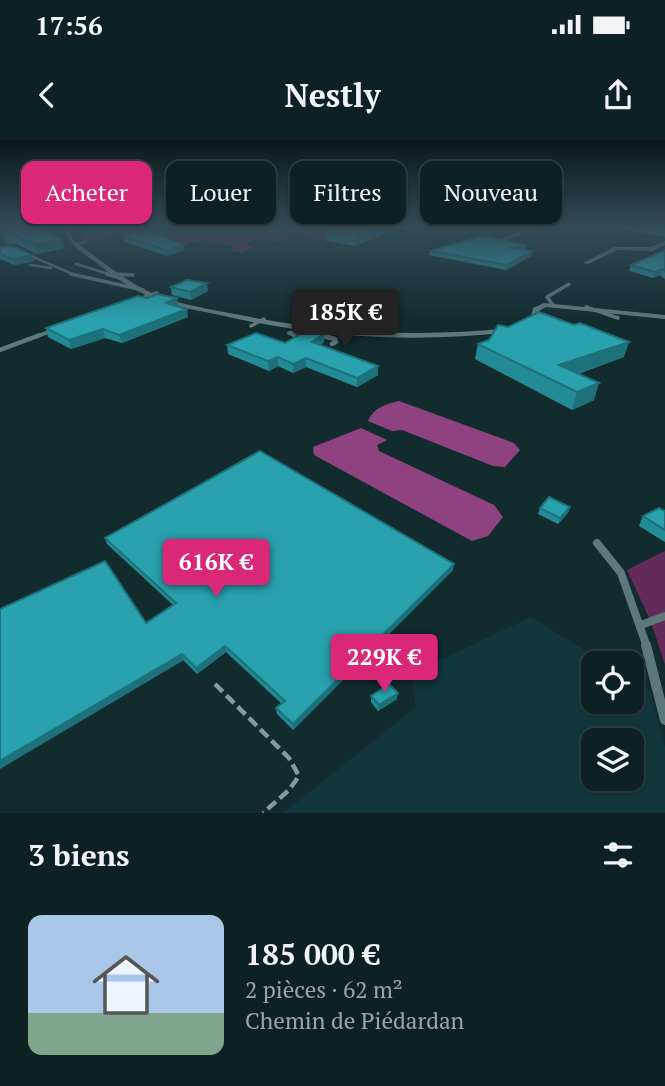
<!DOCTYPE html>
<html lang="fr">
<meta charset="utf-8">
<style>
:root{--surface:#0e2122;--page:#1c2e2f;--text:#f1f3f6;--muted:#9ba3a5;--line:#2e3e40;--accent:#db2777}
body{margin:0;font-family:"PT Serif",serif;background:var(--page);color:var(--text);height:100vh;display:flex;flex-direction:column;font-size:26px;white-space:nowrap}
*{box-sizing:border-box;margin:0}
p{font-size:23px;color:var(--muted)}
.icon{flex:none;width:38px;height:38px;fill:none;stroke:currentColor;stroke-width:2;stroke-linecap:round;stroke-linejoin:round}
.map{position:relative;height:673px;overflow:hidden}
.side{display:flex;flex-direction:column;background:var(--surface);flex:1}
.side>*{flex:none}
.hud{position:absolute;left:21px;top:21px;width:623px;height:63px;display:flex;gap:14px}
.tools{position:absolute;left:581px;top:511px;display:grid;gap:14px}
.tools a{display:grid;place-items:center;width:63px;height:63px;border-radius:14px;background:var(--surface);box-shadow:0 2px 5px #0004,0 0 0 2px var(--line);font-size:35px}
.price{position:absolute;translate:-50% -60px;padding:0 16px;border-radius:7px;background:var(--accent);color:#fff;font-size:23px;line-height:46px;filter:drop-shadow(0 2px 4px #0008)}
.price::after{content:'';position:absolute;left:50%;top:42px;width:21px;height:16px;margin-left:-10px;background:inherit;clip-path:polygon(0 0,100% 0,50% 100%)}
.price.selected{background:#222;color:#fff}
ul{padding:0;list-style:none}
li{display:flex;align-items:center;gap:21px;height:175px;padding:0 28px}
li span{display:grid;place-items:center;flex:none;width:196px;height:140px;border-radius:14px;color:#555}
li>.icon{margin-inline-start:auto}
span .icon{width:84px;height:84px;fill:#fffc;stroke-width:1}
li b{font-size:30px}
h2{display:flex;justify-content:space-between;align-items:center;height:84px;padding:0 28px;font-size:30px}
.chip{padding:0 24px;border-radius:14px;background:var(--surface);box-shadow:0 2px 5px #0004,0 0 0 2px var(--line);font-size:24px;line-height:63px}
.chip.selected{background:var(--accent);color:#fff}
.status{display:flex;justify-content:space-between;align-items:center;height:49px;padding:0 35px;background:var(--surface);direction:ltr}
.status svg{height:19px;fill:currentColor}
header{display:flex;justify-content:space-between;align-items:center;height:91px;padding:0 28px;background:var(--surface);font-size:32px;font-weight:700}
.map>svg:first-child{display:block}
</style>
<div class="status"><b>17:56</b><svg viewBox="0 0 49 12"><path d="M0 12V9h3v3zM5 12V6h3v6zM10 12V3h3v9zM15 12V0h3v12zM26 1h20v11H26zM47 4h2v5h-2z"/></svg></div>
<header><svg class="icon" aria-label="back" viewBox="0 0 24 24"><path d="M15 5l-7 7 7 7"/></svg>Nestly<svg class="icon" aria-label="share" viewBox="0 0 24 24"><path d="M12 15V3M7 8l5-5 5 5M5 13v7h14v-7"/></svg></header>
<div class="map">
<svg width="665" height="673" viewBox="0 0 665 673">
<rect width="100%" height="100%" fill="#122c2e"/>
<path fill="#11373b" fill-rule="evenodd" d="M531,477L605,523H593V562H632V540L650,551L665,607V673H283L416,567L411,534ZM593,600H632V639H593Z"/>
<path fill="#632b58" d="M90,87H357L317,101L297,96L275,102L256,99L245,103L253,107L243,113L231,111L233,105L212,104L204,100L181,105L141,92L94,101L82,100L85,88Z
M665,411V525L651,482L627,430Z"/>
<path fill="#8e4380" d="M399,261L514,303L520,310L505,327L493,326L402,290L392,291L368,281C373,268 386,264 399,261Z
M361,288L387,300L377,305L379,311L494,365L503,377L488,396L472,401L314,315L313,307Z"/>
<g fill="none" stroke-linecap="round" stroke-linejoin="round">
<path stroke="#869a9c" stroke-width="4.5" stroke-dasharray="11 5" stroke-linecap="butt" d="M215,544L289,618L299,636L289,650L263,673"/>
<path stroke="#5d797c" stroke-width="2.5" d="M502,100L536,87
M75,104L86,102
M26,114L75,135
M76,124L112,135
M30,125L51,128
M118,134L133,135"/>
<path stroke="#5d797c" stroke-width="3.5" d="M71,134L143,150
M107,134L120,138
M118,134L133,135
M136,160L157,153
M553,165L547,157L569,144
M586,167L618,178
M251,186L264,179
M319,195L327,197
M35,197L54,190
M298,197L289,193L307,190"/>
<path stroke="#5d797c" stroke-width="4.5" d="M294,195L301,198
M320,195L335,199L336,202L332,204
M0,210L40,195"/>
<path stroke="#5d797c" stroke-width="8" d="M597,403L621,433L647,507
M641,485L665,476"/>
<path stroke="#5d797c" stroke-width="10" d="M646,505L665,580"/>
<path fill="#5d797c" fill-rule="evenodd" d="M65,87H69L72,98L77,103C101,120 125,141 152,153C178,164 207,169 235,174C327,193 418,198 511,188L515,190L511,192C411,204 313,197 215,174C192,169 169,166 148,156C130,148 114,137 99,125C84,113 67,106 65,87Z
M665,101V105L652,111L617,110L588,124L583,123L614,107H651Z
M544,163L665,175V179L546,167L539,171L536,183L524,186V182L530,180L533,168Z"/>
</g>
<path fill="#238b96" d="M9,87L65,108L37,114L16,104L6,105L3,95Z
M610,87H665V97Z
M326,88L392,91L355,106L326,101Z
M123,96L184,110L167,116L124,102Z
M526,105L525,110H523L532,111L531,116L506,130L429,115L430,111Z
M0,107L32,115L34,121L15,125L0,119Z
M665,110V139L660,135L653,138L629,131L631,125Z
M171,147L208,151L191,160L172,155Z
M147,158H177L178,166L188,177L122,203L105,198L71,209L48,197L46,188Z
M508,187L624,217L578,234L594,260L572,270L475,219L478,204L489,200Z
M324,202L320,205L378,226V235L357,247L306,227L293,233L278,226L269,231L228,214L227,205Z
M570,367L568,373L558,384L538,374L540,368Z
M665,371V402L639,386L643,376Z
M105,398L453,430L293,590L277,574L276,568L282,564L226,512L197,534L146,483L173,465L107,404Z
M371,556L397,559L378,571L371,562Z"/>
<path fill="#1d717a" d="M372,87H392V91L355,106L356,93Z
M62,99L65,108L37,114L34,104Z
M184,105V110L167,116L166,110Z
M526,105L525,110L509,112L510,108Z
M532,111L531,116L506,130L507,125Z
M32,115L34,121L15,125L13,119Z
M662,129L660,135L653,138L655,132Z
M207,143L208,151L191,160L190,152Z
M177,158L178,166L166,163Z
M187,169L188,177L122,203L119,195Z
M103,189L105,198L71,209L69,200Z
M324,194V202L312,211V202Z
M629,202L624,217L555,241L559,225Z
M278,217V226L269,231L268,221Z
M306,218V227L293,233V224Z
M378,226V235L357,247V238Z
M599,243L594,260L572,270L577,252Z
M570,367L568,373L558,384L560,378Z
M454,424L453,430L293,590V584Z
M225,506L226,512L197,534L196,528Z
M182,514L184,520L0,629V621Z
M398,553L397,559L378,571L379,565Z"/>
<path fill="#29a2ae" stroke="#1d717a" stroke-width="2" d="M9,87H36L62,99L34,104L13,95H3Z
M330,87H372L356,93L326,88Z
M151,91L184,105L166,110L123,96Z
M482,96L526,105L510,108L532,111L507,125L430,111Z
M12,106L32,115L13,119L0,114V107Z
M665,110V131L662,129L655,132L631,125Z
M187,140L207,143L190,152L171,147Z
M157,154L177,158L166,163L187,169L119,195L103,189L69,200L46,188L138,156L147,158Z
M539,172L574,185L580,183L629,202L559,225L599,243L577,252L478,204L489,200L498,185L508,187Z
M307,190L324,194L312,202L378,226L357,238L306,218L293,224L278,217L268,221L227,205L256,193L285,203Z
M260,311L454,424L293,584L276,568L285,561L225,506L196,528L182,514L0,621V469L105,421L146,483L176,463L105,398Z
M549,357L570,367L560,378L540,368Z
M659,368L665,371V390L643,376Z
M389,544L398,553L379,565L371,556Z"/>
<linearGradient id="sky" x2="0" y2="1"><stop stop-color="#0a1819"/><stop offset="0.48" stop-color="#334b57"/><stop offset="1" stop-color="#334b57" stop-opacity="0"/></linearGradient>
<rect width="665" height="181" fill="url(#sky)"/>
</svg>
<div class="tools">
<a><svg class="icon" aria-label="locate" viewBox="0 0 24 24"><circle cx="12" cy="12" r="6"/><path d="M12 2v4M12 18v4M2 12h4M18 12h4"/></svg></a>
<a><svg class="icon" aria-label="layers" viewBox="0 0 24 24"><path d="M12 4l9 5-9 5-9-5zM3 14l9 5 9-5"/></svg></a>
</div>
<b class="price selected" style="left:345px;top:209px">185K €</b>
<b class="price" style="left:216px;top:459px">616K €</b>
<b class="price" style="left:384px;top:554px">229K €</b>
<div class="hud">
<a class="chip selected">Acheter</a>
<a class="chip">Louer</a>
<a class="chip">Filtres</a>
<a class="chip">Nouveau</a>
</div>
</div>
<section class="side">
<h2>3 biens<svg class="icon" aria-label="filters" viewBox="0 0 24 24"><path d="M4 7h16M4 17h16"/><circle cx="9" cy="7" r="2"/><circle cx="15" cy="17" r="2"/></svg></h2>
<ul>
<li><span style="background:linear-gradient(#a9c7e8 70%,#7fa58c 0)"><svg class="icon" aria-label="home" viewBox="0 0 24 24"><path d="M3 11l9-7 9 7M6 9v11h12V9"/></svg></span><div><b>185 000 €</b><p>2 pièces · 62 m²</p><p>Chemin de Piédardan</p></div></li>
</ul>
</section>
